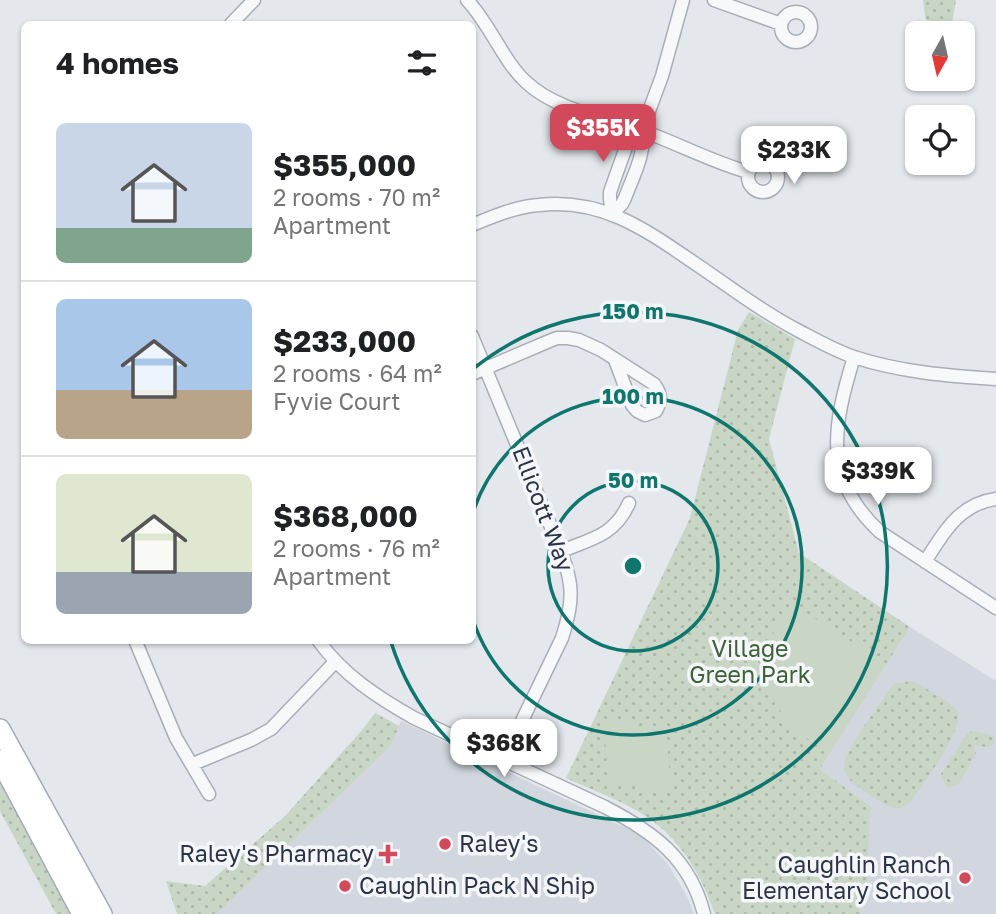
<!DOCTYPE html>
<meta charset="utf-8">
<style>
:root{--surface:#fff;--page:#f6f6f6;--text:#202124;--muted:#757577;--line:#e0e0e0;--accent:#d1495b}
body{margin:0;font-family:"Golos Text",sans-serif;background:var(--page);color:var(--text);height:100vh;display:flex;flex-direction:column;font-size:26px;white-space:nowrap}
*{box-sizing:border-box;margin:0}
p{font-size:23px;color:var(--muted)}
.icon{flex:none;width:38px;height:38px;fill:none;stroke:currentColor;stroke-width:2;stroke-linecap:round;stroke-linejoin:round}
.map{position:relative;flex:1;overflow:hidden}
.side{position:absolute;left:21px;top:21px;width:455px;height:623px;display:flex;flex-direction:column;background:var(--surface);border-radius:10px;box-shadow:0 2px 5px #0004}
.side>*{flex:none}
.needle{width:46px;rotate:188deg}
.controls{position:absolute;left:905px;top:21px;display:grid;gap:14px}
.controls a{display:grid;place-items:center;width:70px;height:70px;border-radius:10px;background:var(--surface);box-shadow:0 2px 5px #0004;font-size:35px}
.price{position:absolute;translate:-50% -60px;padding:0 16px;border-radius:14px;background:#fff;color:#222;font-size:23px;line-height:46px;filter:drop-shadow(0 2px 4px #0008)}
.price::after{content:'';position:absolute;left:50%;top:42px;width:21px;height:16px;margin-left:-10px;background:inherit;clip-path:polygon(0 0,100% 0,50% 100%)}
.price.selected{background:var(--accent);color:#fff}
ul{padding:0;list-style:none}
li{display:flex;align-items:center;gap:21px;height:175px;padding:0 35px}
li+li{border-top:2px solid var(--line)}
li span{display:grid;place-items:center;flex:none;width:196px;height:140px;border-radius:10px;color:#555}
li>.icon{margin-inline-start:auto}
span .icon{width:84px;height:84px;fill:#fffc;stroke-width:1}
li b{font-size:30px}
h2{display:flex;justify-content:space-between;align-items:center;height:84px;padding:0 35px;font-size:30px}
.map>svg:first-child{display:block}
</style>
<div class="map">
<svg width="996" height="914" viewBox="0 0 996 914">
<defs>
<pattern id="green-dots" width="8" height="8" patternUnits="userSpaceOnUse" patternTransform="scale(1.75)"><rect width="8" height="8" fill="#c9d6c5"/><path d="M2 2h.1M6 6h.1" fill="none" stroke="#adb8ab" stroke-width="1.8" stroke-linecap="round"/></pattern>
</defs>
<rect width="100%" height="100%" fill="#e4e7ec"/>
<path fill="#d2d6de" d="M910,627L996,681V914H860L858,897L870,813L873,808L820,769Z
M401,721L628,829L644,839L668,864L688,898L694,914H217L390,747Z"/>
<path fill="url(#green-dots)" d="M923,0H956L951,29L929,26L925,16Z
M749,312L795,339L769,439L799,553L910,627L820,769L873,808L870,813L867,885L858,897L860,914H715C701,874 680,838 644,815C620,800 592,790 566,778L690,518L738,330Z
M911,681L917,683C927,690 952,702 957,711C966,728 922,785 911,801C907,806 903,808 897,808C887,808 857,787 850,780C846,776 844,771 844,766C845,751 879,705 889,690L894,684Z
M375,713L399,726L390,747L217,914H177L166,881L205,886L285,816L363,729Z
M972,731L993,735L994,741L992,746L986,747L974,745V749L976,754L958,785L946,787L941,774L967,734Z
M0,783L70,914H56L0,811Z"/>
<path fill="#c9d6c5" d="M791,603L872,655C880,662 882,667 878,677L830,753C787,729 756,695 770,642C774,628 783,615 791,603Z
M636,720L637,730L666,728L671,791L641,793L640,782L608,785L604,722Z"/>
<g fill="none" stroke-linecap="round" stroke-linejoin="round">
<defs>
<path id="street" d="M467,0C490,24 503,61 526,82C557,111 605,117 643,131C679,144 712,162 748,172
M714,0L781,24
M781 27a15 15 0 1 1 30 0a15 15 0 1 1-30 0Z
M231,24L254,0
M748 177a15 15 0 1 1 30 0a15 15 0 1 1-30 0Z
M612,214L610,199V192L626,147L632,139L642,130L662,76L683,0
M612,214L622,204L625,198C633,176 646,154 642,130
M472,225C494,216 515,207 539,205C599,198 642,227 690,260C726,284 762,312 801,332C818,341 836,351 854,357C900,372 948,376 996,379
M472,336L558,544C573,581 575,599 562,638L503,760
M854,357C833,426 822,478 880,532L996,608
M472,374L547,342L557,338H568L579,340L601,350L654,384C661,393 662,400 656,411L645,415L637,411L632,405L615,360
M561,551C592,539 615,535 629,503
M925,562C943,533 959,504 996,499
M135,640L176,738L209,794
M318,640C343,675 377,697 414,718L605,807C653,832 690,858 704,914
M193,764L251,740L271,729L335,662"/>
<path id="primary" d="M0,729L102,914
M0,760L82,914"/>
</defs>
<use href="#street" stroke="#a9aeb7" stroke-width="15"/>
<use href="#primary" stroke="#a3abb8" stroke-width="22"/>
<use href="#street" stroke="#f7f8fa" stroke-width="12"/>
<use href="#primary" stroke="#fff" stroke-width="19"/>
</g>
<g fill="none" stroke="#0f766e" stroke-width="3.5">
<circle cx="633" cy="566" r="85"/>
<path d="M473 512A169 169 0 1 1 473 620"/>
<path d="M473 369A254 254 0 1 1 391 642"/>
</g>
<g fill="#d1495b" stroke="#f4f6f9" stroke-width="2.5">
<circle cx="445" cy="844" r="7"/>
<path d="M384.5 843.5h7v7h7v7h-7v7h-7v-7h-7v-7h7z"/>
<circle cx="965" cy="878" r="7"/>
<circle cx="345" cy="886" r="7"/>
</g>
<g text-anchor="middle" stroke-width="7" stroke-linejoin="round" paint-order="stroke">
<g font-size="23" fill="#2b3445" stroke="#f4f6f9">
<text transform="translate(543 509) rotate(69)" y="8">Ellicott Way</text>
</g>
<g font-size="23" fill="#3f6138" stroke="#f4f6f9">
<text x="750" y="657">Village<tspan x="750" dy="26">Green Park</tspan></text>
</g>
<g font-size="23" fill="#2b3445" stroke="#f4f6f9" text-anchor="start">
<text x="459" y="852">Raley's</text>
<text x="374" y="862" text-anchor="end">Raley's Pharmacy</text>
<text x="951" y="873" text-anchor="end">Caughlin Ranch<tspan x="951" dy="26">Elementary School</tspan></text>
<text x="359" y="894">Caughlin Pack N Ship</text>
</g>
</g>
<circle cx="633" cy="566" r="10" fill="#0f766e" stroke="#f4f6f9" stroke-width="3.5"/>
<g font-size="21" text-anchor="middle" font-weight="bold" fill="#0f766e" stroke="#f4f6f9" stroke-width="7" stroke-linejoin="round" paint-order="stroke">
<text x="633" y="319">150 m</text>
<text x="633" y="404">100 m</text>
<text x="633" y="488">50 m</text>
</g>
</svg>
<div class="controls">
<a><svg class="needle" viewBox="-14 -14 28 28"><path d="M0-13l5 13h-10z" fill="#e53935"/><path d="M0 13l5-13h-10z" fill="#757577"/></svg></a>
<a><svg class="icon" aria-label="locate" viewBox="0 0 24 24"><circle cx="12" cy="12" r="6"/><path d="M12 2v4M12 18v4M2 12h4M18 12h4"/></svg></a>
</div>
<b class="price selected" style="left:603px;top:164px">$355K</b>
<b class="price" style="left:794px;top:186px">$233K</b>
<b class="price" style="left:878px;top:507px">$339K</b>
<b class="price" style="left:504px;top:779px">$368K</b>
<section class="side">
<h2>4 homes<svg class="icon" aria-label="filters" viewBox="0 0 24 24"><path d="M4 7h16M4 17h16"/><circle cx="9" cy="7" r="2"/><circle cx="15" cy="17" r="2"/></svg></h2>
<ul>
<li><span style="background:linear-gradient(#c9d6e8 75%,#7fa58c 0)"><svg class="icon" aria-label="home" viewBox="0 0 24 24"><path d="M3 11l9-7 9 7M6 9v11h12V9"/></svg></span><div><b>$355,000</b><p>2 rooms · 70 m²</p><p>Apartment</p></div></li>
<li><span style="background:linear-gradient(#a9c7e8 65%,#b9a48a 0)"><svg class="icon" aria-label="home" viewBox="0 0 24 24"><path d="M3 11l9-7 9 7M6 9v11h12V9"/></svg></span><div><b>$233,000</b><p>2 rooms · 64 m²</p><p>Fyvie Court</p></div></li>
<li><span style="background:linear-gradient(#dfe7d0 70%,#9aa5b1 0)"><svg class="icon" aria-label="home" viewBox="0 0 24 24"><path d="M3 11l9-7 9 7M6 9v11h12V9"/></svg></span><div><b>$368,000</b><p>2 rooms · 76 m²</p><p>Apartment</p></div></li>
</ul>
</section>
</div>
